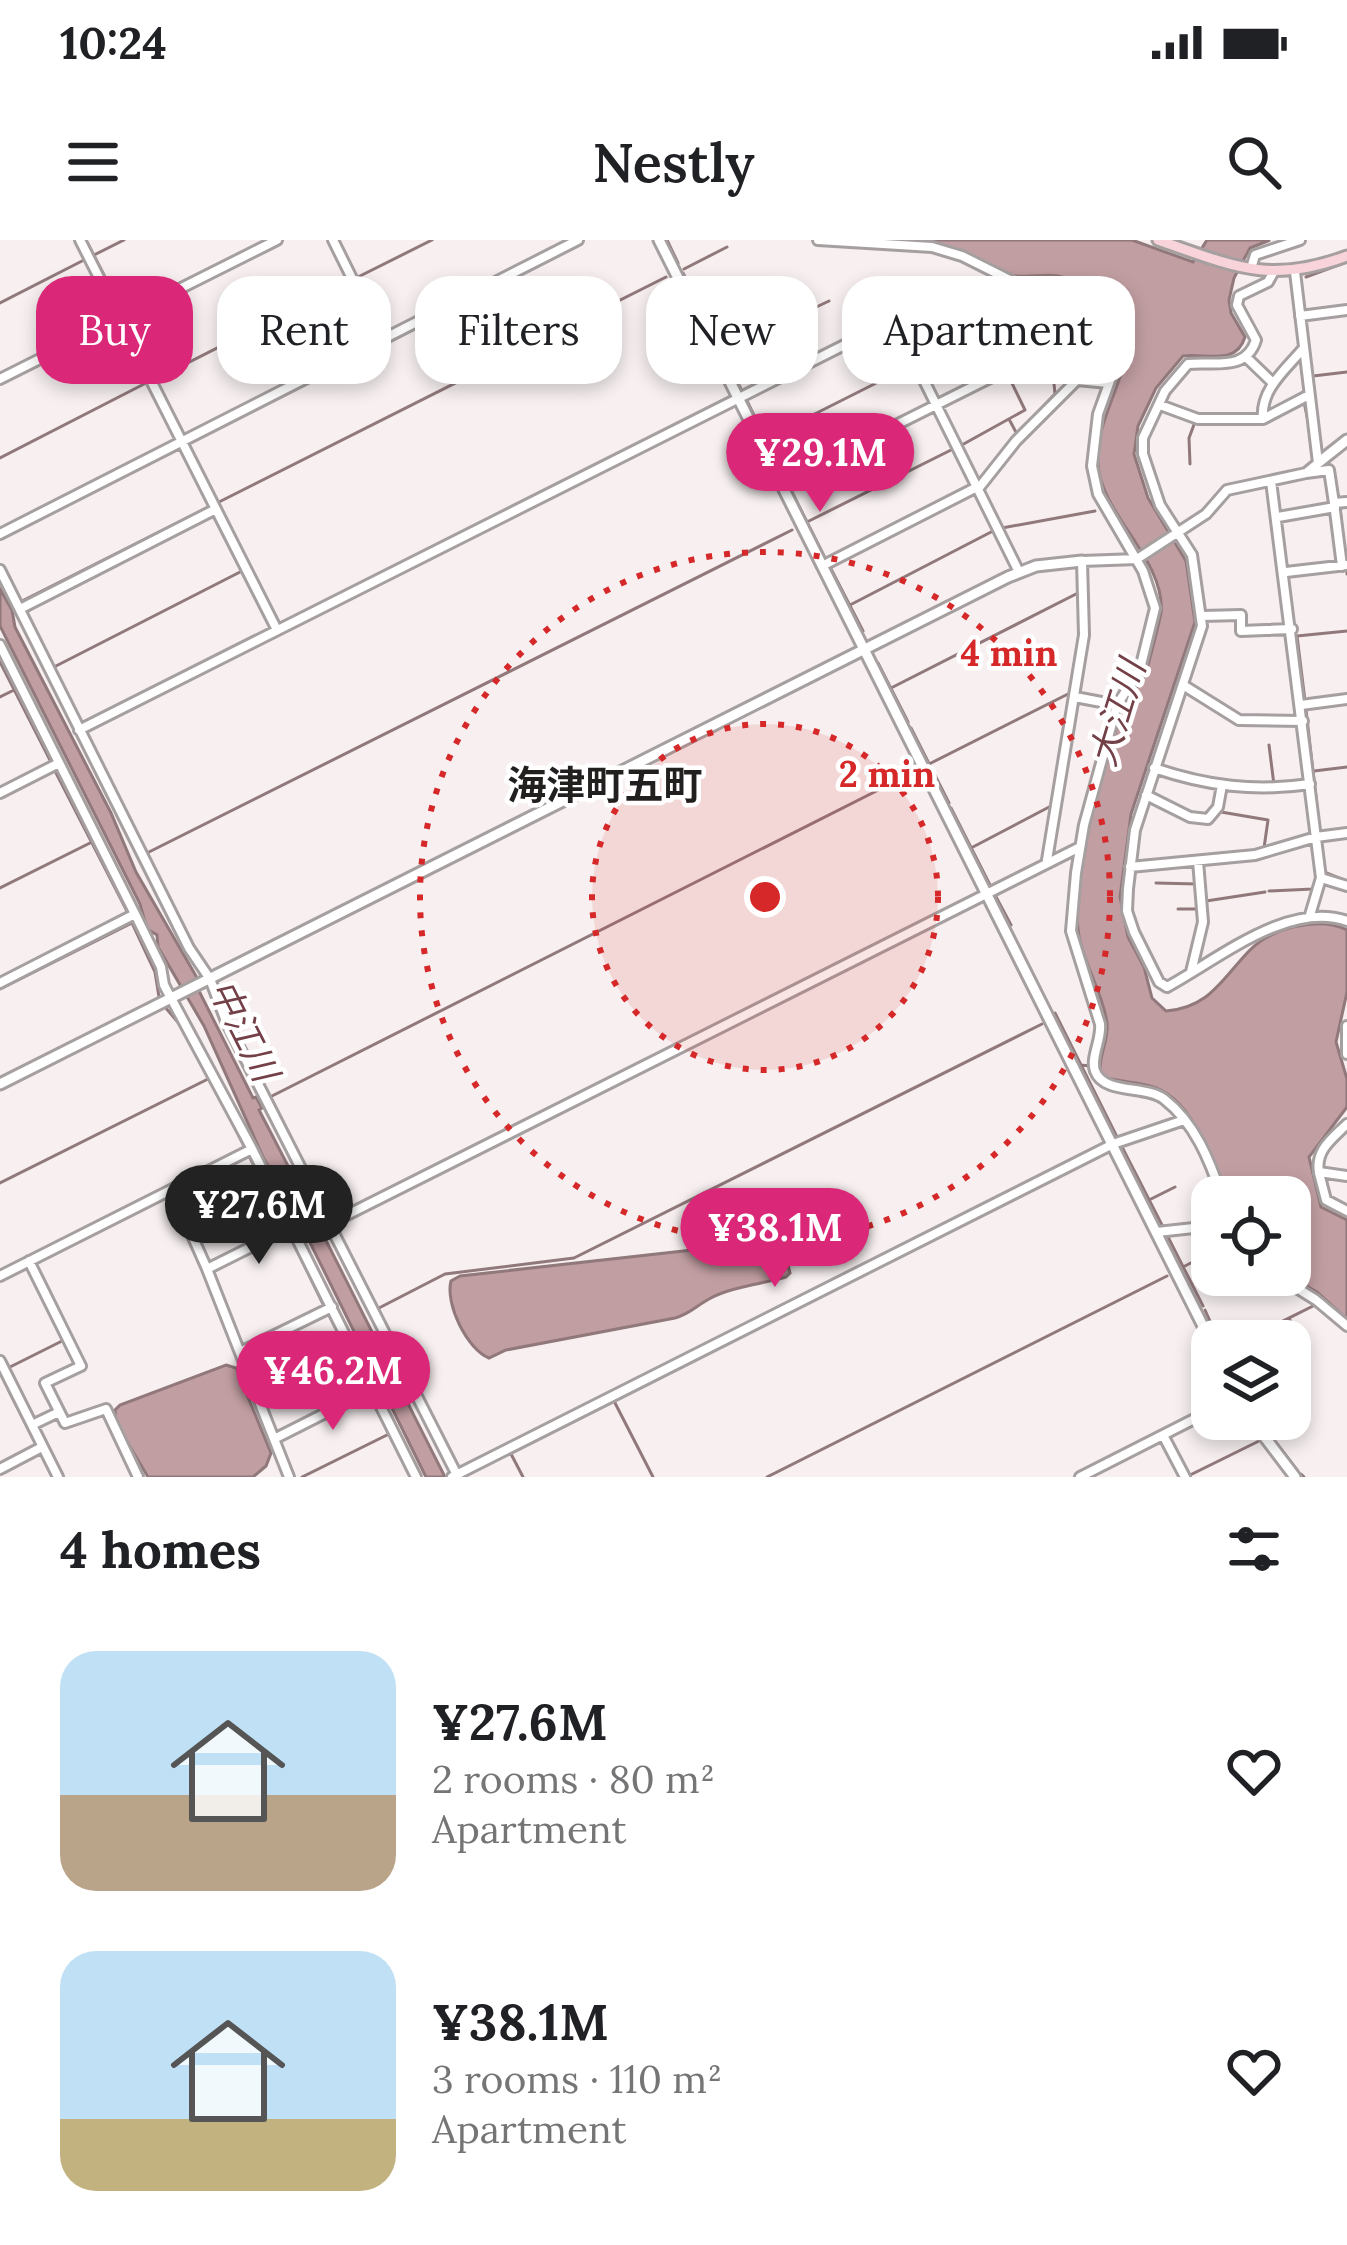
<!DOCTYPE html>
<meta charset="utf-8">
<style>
:root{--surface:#fff;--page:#f6f6f6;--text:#202124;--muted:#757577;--accent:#db2777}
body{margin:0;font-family:Lora,"Noto Sans JP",serif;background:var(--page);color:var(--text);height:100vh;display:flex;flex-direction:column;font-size:45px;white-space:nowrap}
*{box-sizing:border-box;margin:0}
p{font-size:39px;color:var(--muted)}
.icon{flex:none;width:66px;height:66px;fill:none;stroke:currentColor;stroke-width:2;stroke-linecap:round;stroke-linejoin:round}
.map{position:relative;height:1237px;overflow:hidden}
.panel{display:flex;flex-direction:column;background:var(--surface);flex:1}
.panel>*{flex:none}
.hud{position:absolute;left:36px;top:36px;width:1275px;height:108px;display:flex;gap:24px}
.tools{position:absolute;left:1191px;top:936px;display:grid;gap:24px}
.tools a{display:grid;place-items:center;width:120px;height:120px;border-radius:24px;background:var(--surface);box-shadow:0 6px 18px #0003;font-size:60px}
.price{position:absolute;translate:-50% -102px;padding:0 27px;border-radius:42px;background:var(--accent);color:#fff;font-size:39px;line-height:78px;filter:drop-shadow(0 3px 6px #0008)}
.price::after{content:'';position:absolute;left:50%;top:72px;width:36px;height:27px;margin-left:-18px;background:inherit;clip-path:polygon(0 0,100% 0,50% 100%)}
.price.on{background:#222;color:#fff}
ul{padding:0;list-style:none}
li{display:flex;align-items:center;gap:36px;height:300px;padding:0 60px}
li span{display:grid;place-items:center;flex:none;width:336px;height:240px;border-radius:36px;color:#555}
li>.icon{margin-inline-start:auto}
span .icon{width:144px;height:144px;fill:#fffc;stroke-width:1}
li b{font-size:51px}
h2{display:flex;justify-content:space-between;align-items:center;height:144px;padding:0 60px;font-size:51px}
.chip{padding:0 42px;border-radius:36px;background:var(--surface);box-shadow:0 6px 18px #0003;font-size:42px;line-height:108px}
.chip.on{background:var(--accent);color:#fff}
.status{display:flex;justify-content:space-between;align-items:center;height:84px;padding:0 60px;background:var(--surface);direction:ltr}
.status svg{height:33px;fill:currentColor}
header{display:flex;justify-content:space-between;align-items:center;height:156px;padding:0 60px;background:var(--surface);font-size:54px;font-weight:600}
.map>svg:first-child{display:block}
</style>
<div class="status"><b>10:24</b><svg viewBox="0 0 49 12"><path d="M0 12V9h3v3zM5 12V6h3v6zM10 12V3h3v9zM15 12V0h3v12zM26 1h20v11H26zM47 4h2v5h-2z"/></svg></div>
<header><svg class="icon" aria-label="menu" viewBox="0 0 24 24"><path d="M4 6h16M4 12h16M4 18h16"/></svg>Nestly<svg class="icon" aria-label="search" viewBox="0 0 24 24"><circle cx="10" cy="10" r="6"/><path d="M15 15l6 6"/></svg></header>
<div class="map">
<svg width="1347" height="1237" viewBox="0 0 1347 1237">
<rect width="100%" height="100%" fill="#f7eff0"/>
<path fill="#c19ea2" stroke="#91787b" stroke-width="3" d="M920,0H1132L1193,22L1207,0H1270L1250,8L1234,38L1229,60L1231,73L1245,97C1236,126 1207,113 1183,116L1156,148L1138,186L1134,214L1148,258L1186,321L1195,382L1131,574L1120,657L1128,697L1144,727L1152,758L1166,771C1209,768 1222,739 1249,711C1271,688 1318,676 1347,690V752L1336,802L1347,839V867L1309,917L1321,967L1347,980V1079L1317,1052L1288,1035L1290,957H1226C1215,923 1193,862 1156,848C1138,841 1119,843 1101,836C1097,817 1109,802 1107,783C1103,753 1084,725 1079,696C1068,636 1104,532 1121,473C1125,457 1137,448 1145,435C1147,431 1160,379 1161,373C1166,320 1101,275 1098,224C1095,183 1122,149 1126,109C1129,70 1094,43 1058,36C1041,33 1024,40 1005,34C975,24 952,6 920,0Z
M0,349L12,370L15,387L111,573L136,632L196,736L199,751L253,858L256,857L262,868L259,870C324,994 382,1113 445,1237H426L286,954L264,919L204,786L158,707L157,695L147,689L140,664L0,386Z
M782,1000L790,1033L786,1037C762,1044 730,1047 709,1059C696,1066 690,1074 675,1078L506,1110L489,1118C467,1109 445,1064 451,1041L460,1036Z
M226,1125L236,1128L271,1213L266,1226L253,1237H148L116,1183L115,1170L120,1165Z"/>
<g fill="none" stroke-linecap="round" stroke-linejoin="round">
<path stroke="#91787b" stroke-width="3" d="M86,0L123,72
M338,0L356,36
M667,0L678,23
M94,15L124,0
M684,29L727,7
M683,33L720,107
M1306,37L1347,22
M356,38L432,0
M0,63L84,20
M127,81L155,137
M768,90L829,61
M1301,117L1305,152
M1313,136L1347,132
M154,140L349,41
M741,149L723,113L764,93
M747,161L784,236
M1304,162L1308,181
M1010,181L1017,194L1055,154L1051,112
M1309,186V191
M1310,195V200
M765,199L912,125
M960,206L1025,170L1008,135
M1311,207L1313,219
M0,218L146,143
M1190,224L1189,198L1195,182L1204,183
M788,244L826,320
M984,253L1019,322
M217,263L666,37
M1345,266L1340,269L1346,322
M807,282L953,209
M1002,288L1095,271
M830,327L863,391
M1347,332V334
M20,362L209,267
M850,365L993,291
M0,422L51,522
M878,423L908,482
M54,427L242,331L213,275
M891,448L1078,353
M0,457L14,450
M1305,461L1297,396L1347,391
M1306,470L1320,593
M911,488L949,563
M1269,505L1274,545
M929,524L1070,453
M54,529L128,673
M1314,531L1347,527
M1222,565L1221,572L1268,580L1264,608L1312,594
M951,568L991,647
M1321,603L1324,632L1347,641
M971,608L1051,566
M145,614L792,290
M1203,641L1206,661L1265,652
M1156,643L1197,644
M0,648L90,603
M1269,651L1313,649L1316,642
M995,655L1011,685
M1178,669H1198
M133,685L155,732L159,757
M0,749L136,681
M165,767L187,793
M1055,773L1081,825L1090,826
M1081,825L1117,897
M213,844L246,910
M268,858L912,533
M1121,897L1140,891
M1121,905L1163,987
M249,916L285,987
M0,943L210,838
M1149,960L1175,947
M288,992L325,1068
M1167,995L1203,1066
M1183,1027L1212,1012
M445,1034L574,1018L1042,784
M377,1069L445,1034
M1205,1070L1219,1101
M328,1073L367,1150
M1290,1080L1306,1117
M1243,1101L1313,1066
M8,1128L64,1100
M1,1132L5,1142
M9,1151L37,1206
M370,1156L411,1237
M262,1157L348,1115
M614,1161L653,1237
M1258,1179L1297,1230
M1169,1198L1179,1218
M510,1212L523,1237
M41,1214L53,1237
M1301,1234L1304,1237
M1188,1236L1259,1201
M302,1237L389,1194
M767,1237L1167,1036"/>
<defs>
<path id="minor" d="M80,0L277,390
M333,0L383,101
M818,0L932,7L962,16L1016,43L1058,44L1103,65L1108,143L1077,140
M1252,25L1255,15L1300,0
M1273,33L1268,42L1239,56L1237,65L1256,100C1246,132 1214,121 1188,124L1165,151L1143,198V214L1160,265L1192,315L1202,386L1135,590L1128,649L1127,671L1134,692L1159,742L1167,747C1217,720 1289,660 1347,681
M1103,65L1117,84L1120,113L1098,174L1092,226L1098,254L1143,331L1155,368L1140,429L1117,465L1084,585L1076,633L1071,691L1100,784C1102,799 1090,818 1095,831C1104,855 1146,845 1164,859C1195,883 1210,921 1222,957
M1300,76L1347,70
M894,80L1019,332
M1246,117L1273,143
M0,139L277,0
M1160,165L1198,179H1263L1309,155
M1263,179C1260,150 1285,130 1302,110
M1306,233L1329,230L1334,263L1347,262
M1271,241L1321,638L1347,646
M780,243L1010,128V98
M978,249L1016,201L1077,140
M1334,263L1342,326
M1278,277L1335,267
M0,294L578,0
M822,326L977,247
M0,330L189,708L210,739L226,781L458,1237
M1286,332L1347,325
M20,369L216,269
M1202,376L1241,375V391L1292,389
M0,405L135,674L161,727L164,745L252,909L416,1237
M1183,445L1239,480L1303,481
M1075,457L1117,465
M1301,465L1347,459
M79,490L898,78L1069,110L1077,140
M1154,528C1207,546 1255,552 1310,544
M0,553L59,523
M1146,555L1190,577L1208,579L1218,567L1222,545
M1047,620L1084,395L1082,321L1137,319L1206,274L1227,250L1306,233L1318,223L1295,32
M1130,627L1255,615L1316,597L1347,593
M1310,675L1321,638
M1191,732L1203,682L1198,621
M0,743L135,674
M1347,786V814
M1347,884C1333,898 1315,910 1319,932L1347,936
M1319,933L1326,960L1347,971
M172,950L207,1029L289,1237
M329,984L1078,608
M1157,992L1212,986
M29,1021L81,1126L45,1143L65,1183L106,1169L138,1237
M207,1029L291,987
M1276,1035L1316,1060L1347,1086
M0,1036L252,909
M240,1112L332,1067
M0,1121L58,1237
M32,1185L59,1172
M1163,1195L1185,1237
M274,1199L373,1149
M0,1229L42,1207
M452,1237L1113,904L1184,880
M1080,1237L1212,1170"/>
<path id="tertiary" d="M659,0L1212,1104
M1318,223L1347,200
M0,844L1008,337L1036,326L1082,321
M1251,1179L1295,1237"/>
<path id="secondary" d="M1158,0C1233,26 1269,45 1347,16"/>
</defs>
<use href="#minor" stroke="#a69fa0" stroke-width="14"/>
<use href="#tertiary" stroke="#a69fa0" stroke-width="15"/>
<use href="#secondary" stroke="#a69fa0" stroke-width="15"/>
<use href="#minor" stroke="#fff" stroke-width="8"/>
<use href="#tertiary" stroke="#fff" stroke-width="9"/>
<use href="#secondary" stroke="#f8d3da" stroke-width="9"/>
</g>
<circle cx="765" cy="657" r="173" fill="#d62828" fill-opacity=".12"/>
<g fill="none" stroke="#d62828" stroke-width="6" stroke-dasharray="6 12">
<circle cx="765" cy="657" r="173"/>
<circle cx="765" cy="657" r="345"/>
</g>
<g text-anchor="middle" stroke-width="9" stroke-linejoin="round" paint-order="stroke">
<g font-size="36" font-style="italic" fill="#744048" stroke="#fff">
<text transform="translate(1117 473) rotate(-73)" y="13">大江川</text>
<text transform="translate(244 790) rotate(63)" y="13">中江川</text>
</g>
<g font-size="39" font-weight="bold" fill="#221f1f" stroke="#fff">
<text x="605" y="559">海津町五町</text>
</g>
</g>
<circle cx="765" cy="657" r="18" fill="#d62828" stroke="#fff" stroke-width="6"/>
<g font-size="36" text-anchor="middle" font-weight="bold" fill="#d62828" stroke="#fff" stroke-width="9" stroke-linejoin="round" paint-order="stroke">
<text x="1009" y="426">4 min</text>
<text x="887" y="547">2 min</text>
</g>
</svg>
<div class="tools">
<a><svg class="icon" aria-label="locate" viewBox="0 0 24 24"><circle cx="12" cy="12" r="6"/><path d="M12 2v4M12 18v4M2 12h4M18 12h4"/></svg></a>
<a><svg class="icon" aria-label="layers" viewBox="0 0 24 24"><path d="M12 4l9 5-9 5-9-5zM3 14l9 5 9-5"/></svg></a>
</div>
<b class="price" style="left:820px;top:275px">¥29.1M</b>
<b class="price on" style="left:259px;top:1027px">¥27.6M</b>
<b class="price" style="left:775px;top:1050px">¥38.1M</b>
<b class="price" style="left:333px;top:1193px">¥46.2M</b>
<div class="hud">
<a class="chip on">Buy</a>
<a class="chip">Rent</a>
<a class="chip">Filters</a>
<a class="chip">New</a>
<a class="chip">Apartment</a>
</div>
</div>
<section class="panel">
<h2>4 homes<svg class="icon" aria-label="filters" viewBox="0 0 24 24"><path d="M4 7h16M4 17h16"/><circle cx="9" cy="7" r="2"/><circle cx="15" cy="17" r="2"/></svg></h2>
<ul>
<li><span style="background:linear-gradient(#bfe0f5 60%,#b9a48a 0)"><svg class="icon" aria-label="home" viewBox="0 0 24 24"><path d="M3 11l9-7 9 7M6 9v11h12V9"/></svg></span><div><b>¥27.6M</b><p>2 rooms · 80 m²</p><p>Apartment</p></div><svg class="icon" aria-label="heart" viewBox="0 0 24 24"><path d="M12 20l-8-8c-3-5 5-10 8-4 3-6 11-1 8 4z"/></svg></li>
<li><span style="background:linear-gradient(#bfe0f5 70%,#c2b280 0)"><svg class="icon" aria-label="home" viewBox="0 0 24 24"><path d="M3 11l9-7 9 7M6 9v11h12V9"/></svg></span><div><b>¥38.1M</b><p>3 rooms · 110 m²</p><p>Apartment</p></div><svg class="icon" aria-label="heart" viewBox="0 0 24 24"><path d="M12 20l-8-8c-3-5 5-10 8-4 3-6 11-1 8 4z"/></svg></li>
</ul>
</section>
